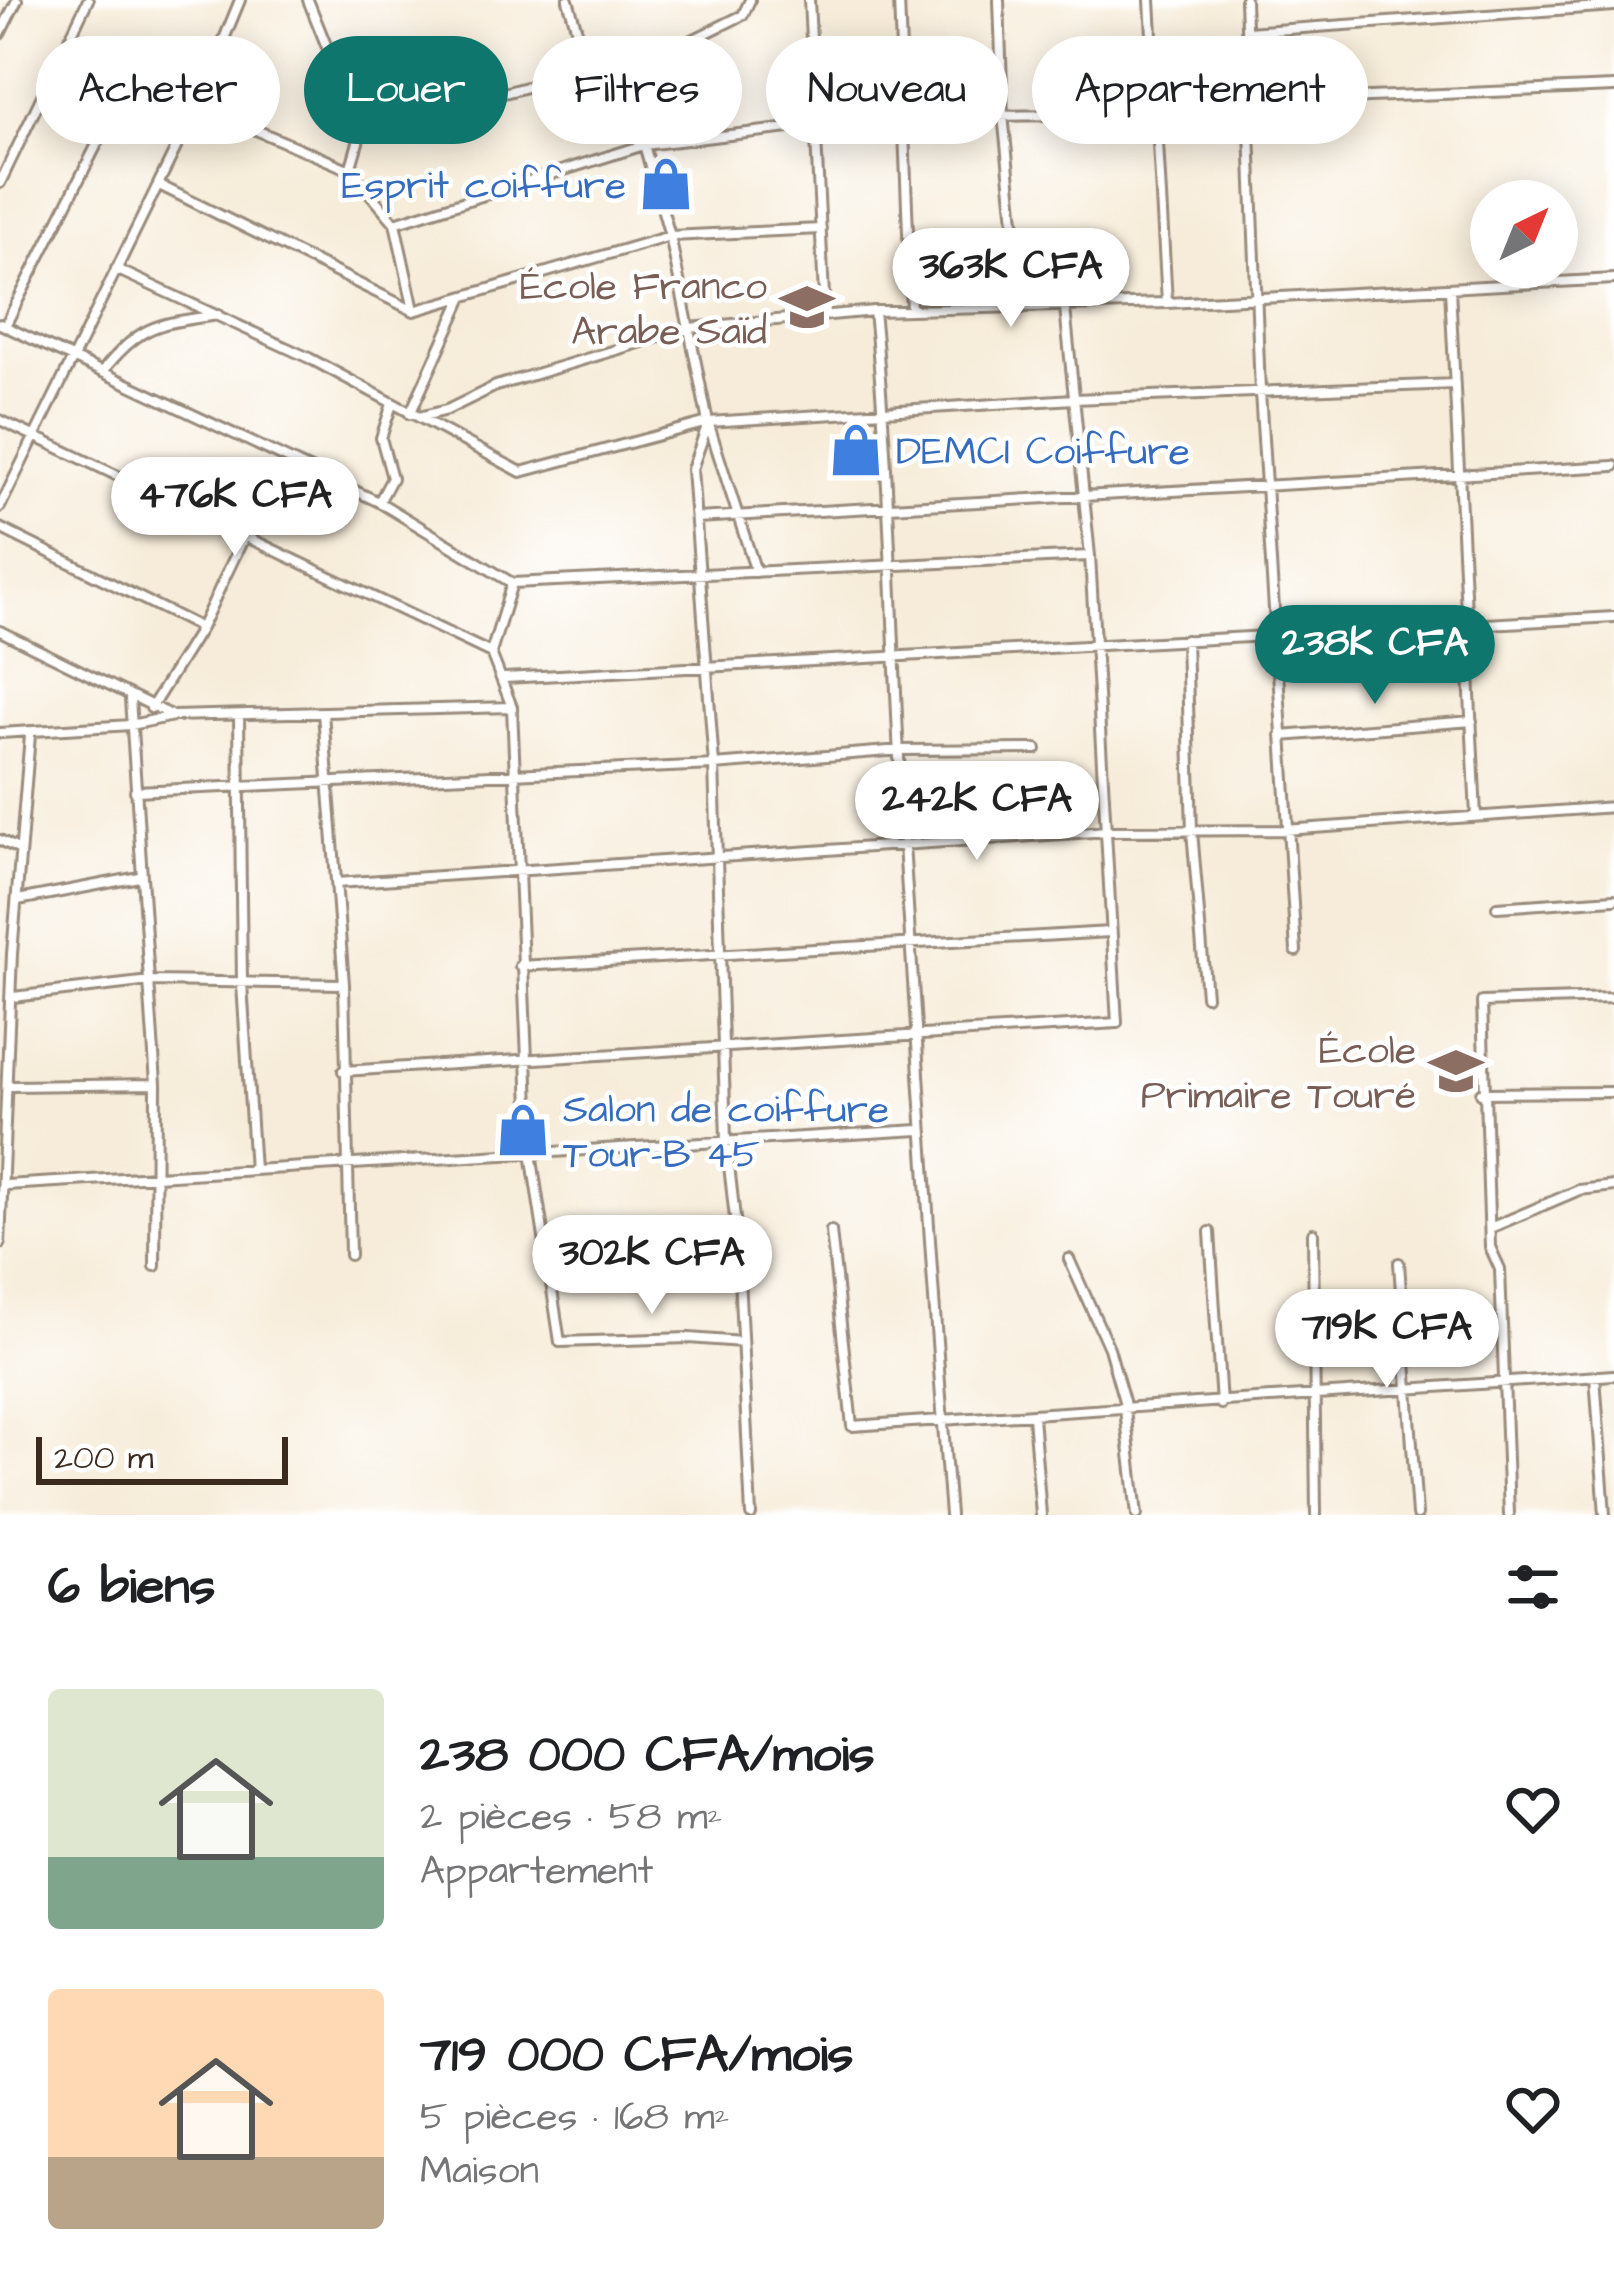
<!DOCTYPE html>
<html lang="fr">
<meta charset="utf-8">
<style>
:root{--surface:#fff;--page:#f6f6f6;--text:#202124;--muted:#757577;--accent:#0f766e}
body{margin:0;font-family:"Architects Daughter",sans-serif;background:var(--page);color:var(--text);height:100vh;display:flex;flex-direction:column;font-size:45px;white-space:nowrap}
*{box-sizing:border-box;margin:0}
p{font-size:39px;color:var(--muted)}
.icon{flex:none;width:66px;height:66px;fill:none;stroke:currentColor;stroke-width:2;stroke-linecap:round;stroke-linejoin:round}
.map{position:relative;height:1515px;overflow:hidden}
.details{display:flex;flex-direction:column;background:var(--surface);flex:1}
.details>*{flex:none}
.hud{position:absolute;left:36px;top:36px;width:1542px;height:108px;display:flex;gap:24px}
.needle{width:78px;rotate:43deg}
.controls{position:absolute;left:1470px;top:180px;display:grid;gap:24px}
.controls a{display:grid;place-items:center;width:108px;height:108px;border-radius:50%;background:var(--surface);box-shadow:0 6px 30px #0003;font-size:60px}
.scale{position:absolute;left:36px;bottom:30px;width:252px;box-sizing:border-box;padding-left:12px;border:6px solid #3b2a1e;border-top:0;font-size:33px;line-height:42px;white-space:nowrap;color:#3b2a1e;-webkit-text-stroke:9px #fff;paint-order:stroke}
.price{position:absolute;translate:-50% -102px;padding:0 27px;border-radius:42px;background:#fff;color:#222;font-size:39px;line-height:78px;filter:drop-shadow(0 3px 6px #0008)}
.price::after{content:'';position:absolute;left:50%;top:72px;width:36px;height:27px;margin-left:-18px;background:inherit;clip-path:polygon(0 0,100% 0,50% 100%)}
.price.current{background:var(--accent);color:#fff}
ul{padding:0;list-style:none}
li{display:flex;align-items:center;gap:36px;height:300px;padding:0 48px}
li span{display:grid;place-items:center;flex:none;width:336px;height:240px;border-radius:12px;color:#555}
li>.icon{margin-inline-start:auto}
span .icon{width:144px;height:144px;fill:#fffc;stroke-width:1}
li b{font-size:51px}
h2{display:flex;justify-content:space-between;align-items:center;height:144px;padding:0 48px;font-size:51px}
.tag{padding:0 42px;border-radius:54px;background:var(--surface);box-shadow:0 6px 30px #0003;font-size:42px;line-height:108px}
.tag.current{background:var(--accent);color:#fff}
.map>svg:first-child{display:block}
</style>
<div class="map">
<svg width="1614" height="1515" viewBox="0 0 1614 1515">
<rect width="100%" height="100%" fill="#fff"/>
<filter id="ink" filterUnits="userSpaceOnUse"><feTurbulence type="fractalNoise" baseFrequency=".00833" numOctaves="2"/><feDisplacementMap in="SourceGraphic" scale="24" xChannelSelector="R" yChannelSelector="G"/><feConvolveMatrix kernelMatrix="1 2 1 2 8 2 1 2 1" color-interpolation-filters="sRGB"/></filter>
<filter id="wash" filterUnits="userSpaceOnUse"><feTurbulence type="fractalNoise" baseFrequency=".004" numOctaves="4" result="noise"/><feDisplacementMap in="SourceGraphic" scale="48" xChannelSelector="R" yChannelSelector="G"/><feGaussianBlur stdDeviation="2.7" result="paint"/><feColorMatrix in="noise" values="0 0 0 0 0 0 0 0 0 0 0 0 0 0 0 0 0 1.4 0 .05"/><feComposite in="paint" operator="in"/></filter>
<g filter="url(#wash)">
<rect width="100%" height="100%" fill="#f7ecd9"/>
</g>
<g filter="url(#ink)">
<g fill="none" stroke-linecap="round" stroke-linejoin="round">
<defs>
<path id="minor" d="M308,0L361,132L350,170L395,223L414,310
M568,0L588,68
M809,0L825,315
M899,0L911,310
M999,0L1003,115L1023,308
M1150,0L1167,303
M1245,0L1260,392L1296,951
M1247,32L1614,6
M0,34L17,0
M621,64L670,236L708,422L756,572
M197,105L350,170
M361,132L684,44L743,15L750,0
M0,183L88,0
M159,185L414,311L670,236L821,229
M395,223L644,145L815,125L904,117L1252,113L1345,98L1614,87
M116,269L309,358L521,472L708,422L1074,399L1455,384
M1450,288L1476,816
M874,311C892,489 892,667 904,845C919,1068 932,1292 950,1515
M0,324L379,502L512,583L1090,556
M5,326L133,73
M102,372C141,323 158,324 218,315
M410,414L463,297
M419,417L447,410L496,386L689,328L874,311L1167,303L1614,279
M0,420L491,653
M708,423L692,469L714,765L726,1139L737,1236L751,1515
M379,502L392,478L381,438L391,407
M0,507L197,105L240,0
M696,518L1614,466
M0,528L201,628
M512,583L491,653L512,707L531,1153L560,1342L689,1338L742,1342
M0,631L171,715
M1186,640L1192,831L1206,996
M505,678L1614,617
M130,699L156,1084L155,1266
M151,708L201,628L243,539
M323,713L344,984L350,1255
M239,716L242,984L254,1170
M0,733L131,725L173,716L512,707
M1281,736L1472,721
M135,791L714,765L901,750L1036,749
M0,840L20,850
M336,883L1108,831L1285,830L1614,807
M18,900L139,877
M1497,907L1614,899
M520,966L1110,932
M13,997L150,981L344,984
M343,1071L1117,1023L1090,556L1065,308
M11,1086L156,1084
M1481,1093L1614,1092
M6,1185L919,1130
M1490,1228L1579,1190L1614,1186
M831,1231L852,1426L1614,1375
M1210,1232L1221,1404
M1313,1233L1316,1515
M0,1244L12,954L30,735
M1069,1259L1109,1348L1124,1401L1137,1515
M1399,1263L1417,1515
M1595,1376L1605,1515
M1033,1416L1041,1515
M1509,1515L1500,1269L1490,1247L1482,1002L1614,998"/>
</defs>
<use href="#minor" stroke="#998b7c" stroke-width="14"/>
<use href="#minor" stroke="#fff" stroke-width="8"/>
</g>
</g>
<defs>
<symbol id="shop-bare" viewBox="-9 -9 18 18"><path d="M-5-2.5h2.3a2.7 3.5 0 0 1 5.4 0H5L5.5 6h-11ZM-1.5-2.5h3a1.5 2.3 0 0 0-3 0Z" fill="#3f7fe0" stroke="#fff" stroke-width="2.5" paint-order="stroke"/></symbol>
<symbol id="school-bare" viewBox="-9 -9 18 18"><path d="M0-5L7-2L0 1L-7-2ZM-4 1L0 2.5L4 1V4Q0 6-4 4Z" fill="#8d6e63" stroke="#fff" stroke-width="2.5" paint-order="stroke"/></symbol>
</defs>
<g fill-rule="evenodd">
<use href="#shop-bare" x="628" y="146" width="76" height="76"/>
<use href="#school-bare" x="769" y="269" width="76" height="76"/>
<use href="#shop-bare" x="818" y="412" width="76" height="76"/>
<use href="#school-bare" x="1418" y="1033" width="76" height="76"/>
<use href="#shop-bare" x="485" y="1092" width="76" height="76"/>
</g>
<g text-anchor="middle" stroke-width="9" stroke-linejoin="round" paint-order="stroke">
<g font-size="39" fill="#366cbe" stroke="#fff" text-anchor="start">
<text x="626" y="198" text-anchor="end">Esprit coiffure</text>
<text x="896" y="464">DEMCI Coiffure</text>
<text x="563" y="1122">Salon de coiffure<tspan x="563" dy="45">Tour-B 45</tspan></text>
</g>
<g font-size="39" fill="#785e54" stroke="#fff" text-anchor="end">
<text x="767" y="299">École Franco<tspan x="767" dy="45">Arabe Saïd</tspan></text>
<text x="1416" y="1063">École<tspan x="1416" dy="45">Primaire Touré</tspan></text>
</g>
</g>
</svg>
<div class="controls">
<a><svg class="needle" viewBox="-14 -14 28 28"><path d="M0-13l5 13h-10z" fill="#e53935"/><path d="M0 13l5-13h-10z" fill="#757577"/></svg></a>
</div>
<div class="scale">200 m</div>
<b class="price" style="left:1011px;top:330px">363K CFA</b>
<b class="price" style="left:235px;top:559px">476K CFA</b>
<b class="price current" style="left:1375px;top:707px">238K CFA</b>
<b class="price" style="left:977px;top:863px">242K CFA</b>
<b class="price" style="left:652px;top:1317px">302K CFA</b>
<b class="price" style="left:1387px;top:1391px">719K CFA</b>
<div class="hud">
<a class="tag">Acheter</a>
<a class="tag current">Louer</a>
<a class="tag">Filtres</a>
<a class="tag">Nouveau</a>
<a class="tag">Appartement</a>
</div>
</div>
<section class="details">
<h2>6 biens<svg class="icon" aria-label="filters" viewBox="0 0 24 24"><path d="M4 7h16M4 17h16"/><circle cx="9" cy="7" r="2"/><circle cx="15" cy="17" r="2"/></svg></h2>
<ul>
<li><span style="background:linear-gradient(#dfe7d0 70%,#7fa58c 0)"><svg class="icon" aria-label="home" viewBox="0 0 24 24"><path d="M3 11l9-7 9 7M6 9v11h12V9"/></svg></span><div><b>238 000 CFA/mois</b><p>2 pièces · 58 m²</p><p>Appartement</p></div><svg class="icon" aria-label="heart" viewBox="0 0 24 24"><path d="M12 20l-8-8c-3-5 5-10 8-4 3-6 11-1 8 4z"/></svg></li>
<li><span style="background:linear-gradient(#ffd9b3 70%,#b9a48a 0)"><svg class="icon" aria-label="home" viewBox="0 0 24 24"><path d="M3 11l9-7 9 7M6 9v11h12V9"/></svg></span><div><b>719 000 CFA/mois</b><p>5 pièces · 168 m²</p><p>Maison</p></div><svg class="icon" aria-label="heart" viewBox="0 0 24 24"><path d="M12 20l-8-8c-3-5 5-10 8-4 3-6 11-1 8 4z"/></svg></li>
</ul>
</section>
